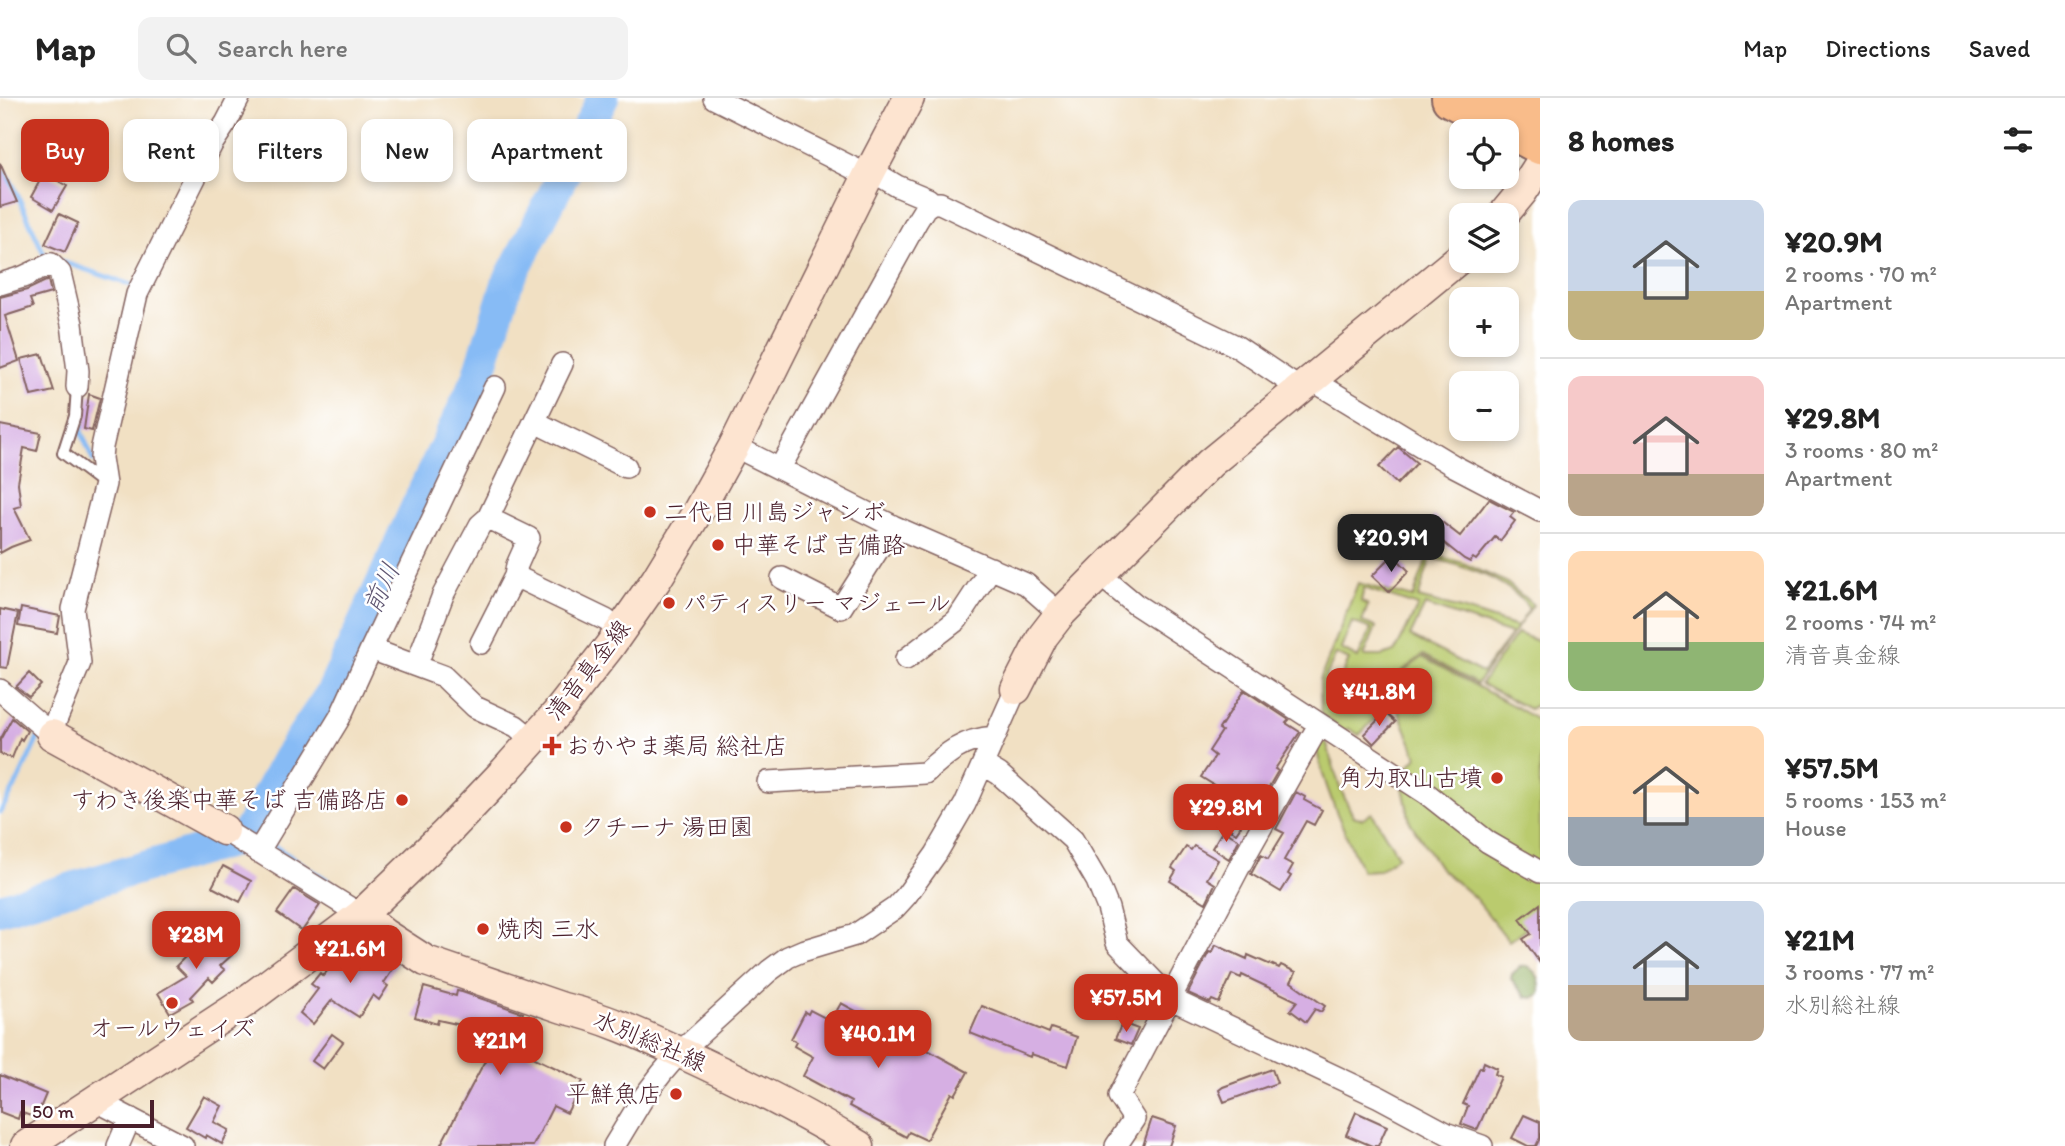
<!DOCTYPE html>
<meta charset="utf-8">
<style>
:root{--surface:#fff;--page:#f2f2f2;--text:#222;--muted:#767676;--line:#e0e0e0;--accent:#c8321e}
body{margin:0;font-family:Itim,"Klee One",sans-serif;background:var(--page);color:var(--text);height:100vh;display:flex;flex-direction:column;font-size:26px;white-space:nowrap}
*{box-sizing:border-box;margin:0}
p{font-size:23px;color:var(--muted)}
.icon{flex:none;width:38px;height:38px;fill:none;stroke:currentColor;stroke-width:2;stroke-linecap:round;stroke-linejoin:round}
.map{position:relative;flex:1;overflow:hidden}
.panel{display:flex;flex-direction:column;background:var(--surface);width:525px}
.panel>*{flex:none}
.banner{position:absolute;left:21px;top:21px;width:665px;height:63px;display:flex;gap:14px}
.fabs{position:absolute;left:1449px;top:21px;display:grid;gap:14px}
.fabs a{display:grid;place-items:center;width:70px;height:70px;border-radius:14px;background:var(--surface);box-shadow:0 4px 10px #0003;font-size:35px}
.scale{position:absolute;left:21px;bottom:18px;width:133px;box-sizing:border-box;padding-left:7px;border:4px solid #4a1f2b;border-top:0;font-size:19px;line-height:24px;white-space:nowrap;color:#4a1f2b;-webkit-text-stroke:5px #fff;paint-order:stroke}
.price{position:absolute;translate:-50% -60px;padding:0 16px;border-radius:14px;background:var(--accent);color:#fff;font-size:23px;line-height:46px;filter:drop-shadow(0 2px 4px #0008)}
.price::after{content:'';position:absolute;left:50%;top:42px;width:21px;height:16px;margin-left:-10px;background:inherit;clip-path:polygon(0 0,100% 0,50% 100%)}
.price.current{background:#222;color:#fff}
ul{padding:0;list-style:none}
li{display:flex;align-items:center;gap:21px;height:175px;padding:0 28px}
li+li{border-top:2px solid var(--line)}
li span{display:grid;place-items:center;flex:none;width:196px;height:140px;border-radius:14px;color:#555}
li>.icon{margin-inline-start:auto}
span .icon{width:84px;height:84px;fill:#fffc;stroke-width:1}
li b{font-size:30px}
h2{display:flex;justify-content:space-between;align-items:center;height:84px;padding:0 28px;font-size:30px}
.tag{padding:0 24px;border-radius:14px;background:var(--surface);box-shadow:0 4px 10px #0003;font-size:24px;line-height:63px}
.tag.current{background:var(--accent);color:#fff}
header{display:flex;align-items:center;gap:42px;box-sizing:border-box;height:98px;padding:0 35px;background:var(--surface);border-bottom:2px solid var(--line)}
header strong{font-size:33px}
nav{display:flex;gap:38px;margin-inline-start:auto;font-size:24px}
.search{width:490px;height:63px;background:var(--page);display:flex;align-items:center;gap:18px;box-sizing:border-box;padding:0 24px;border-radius:14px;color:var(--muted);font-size:26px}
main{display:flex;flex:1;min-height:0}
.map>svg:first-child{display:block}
</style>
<header>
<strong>Map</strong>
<div class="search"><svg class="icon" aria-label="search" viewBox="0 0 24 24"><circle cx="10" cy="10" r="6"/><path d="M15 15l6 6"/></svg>Search here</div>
<nav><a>Map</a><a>Directions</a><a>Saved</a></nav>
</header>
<main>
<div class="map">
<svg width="1540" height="1048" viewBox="0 0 1540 1048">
<rect width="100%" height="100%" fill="#fff"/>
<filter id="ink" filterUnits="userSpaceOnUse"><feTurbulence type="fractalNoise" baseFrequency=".0143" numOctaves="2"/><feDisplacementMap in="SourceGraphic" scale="14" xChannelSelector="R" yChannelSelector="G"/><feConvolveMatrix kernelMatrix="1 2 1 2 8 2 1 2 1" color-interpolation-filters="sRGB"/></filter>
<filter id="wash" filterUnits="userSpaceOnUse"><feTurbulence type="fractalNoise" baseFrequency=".00686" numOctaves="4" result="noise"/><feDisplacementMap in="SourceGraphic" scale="28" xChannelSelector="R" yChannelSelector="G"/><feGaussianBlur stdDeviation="1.57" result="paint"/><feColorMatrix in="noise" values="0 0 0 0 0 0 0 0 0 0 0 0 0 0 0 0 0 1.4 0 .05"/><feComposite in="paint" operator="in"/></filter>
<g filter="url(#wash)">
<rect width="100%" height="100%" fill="#f1e0c3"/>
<path fill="#bacb6e" stroke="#82754c" stroke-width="2" fill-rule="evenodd" d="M1429,455L1463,465L1506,484L1533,507L1477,586L1423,557L1385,586L1391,605L1359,637L1348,630L1345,634L1321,616L1320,582L1358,485L1413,500ZM1431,459C1464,470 1508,479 1529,511L1519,527L1517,529L1465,512L1418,500ZM1364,490L1418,508L1395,554L1382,558H1364L1376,529L1362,524L1368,507L1361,503ZM1425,507L1511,536V537L1482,575L1410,538ZM1352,524L1371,531L1358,560L1341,551ZM1336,556L1349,562L1328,606L1324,583Z
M1517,535L1540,544V605L1529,611L1481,586Z
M1422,559L1516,609L1540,624V821L1509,843L1475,800L1440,770L1410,724L1403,689L1405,672L1417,659L1388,587Z
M1322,641L1326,643L1340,690L1353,718L1363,721L1372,715L1398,758L1379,772L1362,773C1344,732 1325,693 1316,649Z"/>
<path fill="#93af61" stroke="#6e6746" stroke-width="2" d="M1527,868C1539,876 1540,881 1540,896L1533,900L1526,899L1511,881L1512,876L1520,869Z"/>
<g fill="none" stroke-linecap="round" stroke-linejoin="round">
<path stroke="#87bbf5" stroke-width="5" d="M0,70L13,87L44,156L50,162
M60,163L137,189
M85,290L81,333L93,362
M0,714L16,687L40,636
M251,728L260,739
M268,744L354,799"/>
<path stroke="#87bbf5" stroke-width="32" d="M0,811L230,744L247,735L287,661L332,594L426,388L477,282L507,186L603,0"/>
</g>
<g id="blocks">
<path fill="#d6afe3" d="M0,65L17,104L0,109Z
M44,75L67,88L53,112L31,99Z
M59,116L78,125L65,154L45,146Z
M48,182L51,195L30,201L33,209L5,218L19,263L0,270V199L27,192Z
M42,256L54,293L31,298L21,261Z
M89,296L100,300L92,333L84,331Z
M0,327L41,335L37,353L24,350L18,385L21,408L14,410L30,442L11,449L0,455Z
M1398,349L1417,365L1397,386L1379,369Z
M1489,401L1514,414L1510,419L1515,423L1500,443L1495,439L1476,462L1473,460L1470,464L1464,461L1439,441L1431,452L1413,439L1425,424L1428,426L1434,418L1460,438Z
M1393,457L1409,473L1389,494L1372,478Z
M21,510L60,518L57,535L18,528Z
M0,511L18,515L7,570L0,569Z
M29,575L41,587L29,599L16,589Z
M1244,592L1289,622L1286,625L1300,634L1275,671L1278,673L1252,718L1249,716L1236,735L1207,715L1222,692L1201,679L1215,658L1209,653L1222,633L1219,631Z
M1385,615L1395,624L1374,646L1364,636Z
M12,620L27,633L22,642L20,640L12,660L0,656V642Z
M1296,694L1305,699L1304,702L1322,712L1314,727L1306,723L1284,762L1293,767L1288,776L1291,778L1281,794L1251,776L1261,757L1268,761L1284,735L1276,731Z
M1223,732L1239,742L1229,761L1212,750Z
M1194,748L1218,762L1207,781L1215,786L1206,805L1170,783L1176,773L1172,770L1186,749L1191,752Z
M223,768L251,783L240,804L212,789Z
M294,791L320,807L302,833L277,815Z
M1540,806V865L1523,841L1531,836L1520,821Z
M205,831L232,857L220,868L225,872L213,884L209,880L191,899L193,902L170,915L158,895L186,878L176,868L199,845L195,841Z
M1216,847L1247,861L1248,857L1273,868V867L1279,870L1281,867L1296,874L1291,884L1325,908L1321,914L1315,911L1306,924L1290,912L1297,903L1242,877L1241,880L1232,876L1219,905L1212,902L1210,905L1188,895L1209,854L1212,855Z
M371,848L397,865L384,885L388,888L379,902L373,897L359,919L332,902L313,926L300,915L318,891L311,886L320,875L323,878L333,866L336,868L343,859L357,870Z
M424,889L456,898L457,893L462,894L523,915L512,949L583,983L567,1015L553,1008L533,1048H440L498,938L475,930L438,922L437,926L415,919Z
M841,905L968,974L955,997L952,995L926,1042L909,1034L906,1039L849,1008L851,1004L803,978L813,959L794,948L796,944L791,941L805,914L808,916L810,912L831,923Z
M982,908L1049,935L1051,930L1077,939L1068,968L1031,956L1030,959L970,935Z
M1122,925L1138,931L1131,947L1115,941Z
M332,936L343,944L323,971L312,963Z
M1484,964L1497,970L1495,976L1501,979L1477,1032L1461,1026L1468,1008L1463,1006L1480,969L1482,970Z
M1272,971L1277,985L1224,1004L1219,992L1223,989Z
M0,977L46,996L36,1020L20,1014L18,1021L0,1014Z
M204,998L222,1008L214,1024L229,1032L222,1046L206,1037L205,1040L186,1029Z
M1356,1014L1387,1028L1378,1048H1372L1346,1037Z
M1524,1017L1540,1024V1040L1536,1048H1528L1512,1040Z
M1152,1020L1176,1028L1169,1048H1143Z"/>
</g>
</g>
<g filter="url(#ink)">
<use href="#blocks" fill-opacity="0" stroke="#846360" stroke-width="2"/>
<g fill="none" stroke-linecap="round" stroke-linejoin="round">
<defs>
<path id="lane" d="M77,289L75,318L63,355L104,386"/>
<path id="street" d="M714,0L857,72L882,79L897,88L928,101L932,105H940L1236,248L1300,291
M0,186L23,179L51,166L60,175L72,226L78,273L77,289
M1312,282L1454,368L1540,413
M535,324L626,369
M734,348L893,428L1026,486L1060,516
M780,370L917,123L925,110L932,105
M488,420L529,440L517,467L515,478L606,522L620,533
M1099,476L1135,506L1427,696L1488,744L1540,774
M782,480L841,510L893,428
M481,545L515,478
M371,551L416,568
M906,561L957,522L991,470
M0,592L52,637L54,627L80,565L73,511L105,386L101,360L102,349L137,196L212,46L226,25L239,0
M533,642L516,628L475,609L443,578L416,568L443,497L480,427L488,420L562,266
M984,667L999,676L1073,742L1097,783L1108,810L1117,845L1171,901L1379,999L1448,1036L1482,1048
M768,684L925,675C946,656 963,641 994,639
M224,732L361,817
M258,754L340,619L371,551L495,289
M97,1001L108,1009L183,1048
M118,1048L130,1020
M614,1048L643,1000L662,975L680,954L769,873L788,859L802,853L855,837L895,810L906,798L936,756L965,706L1016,591
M1116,1048L1134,1021L1119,998L1245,758L1319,627"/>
<path id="secondary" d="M1503,117L1522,94L1540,66
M1016,591L1043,538L1060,516L1210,365L1461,159
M52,637L224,732
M361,817L384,836L426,863L563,910C603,919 642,937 679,954C740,982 801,1013 859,1048
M26,1048L245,904L361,817L445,736L505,673L558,614L609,549L656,482L698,413L734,348L869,76L909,0"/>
<path id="highway" d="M1451,0L1540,47
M1508,0L1540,16"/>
</defs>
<use href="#lane" stroke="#846360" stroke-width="14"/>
<use href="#street" stroke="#846360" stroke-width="24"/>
<use href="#secondary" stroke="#846360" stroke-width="33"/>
<use href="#highway" stroke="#846360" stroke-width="42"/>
<use href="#lane" stroke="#fff" stroke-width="10"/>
<use href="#street" stroke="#fff" stroke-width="21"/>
<use href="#secondary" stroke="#fde4d0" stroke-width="30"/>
<use href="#highway" stroke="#f9bc8a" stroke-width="38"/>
</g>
</g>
<g fill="#c8321e" stroke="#fff" stroke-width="2.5">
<circle cx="650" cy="414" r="7"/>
<circle cx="718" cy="447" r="7"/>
<circle cx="669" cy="505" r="7"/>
<path d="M548.5 637.5h7v7h7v7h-7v7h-7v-7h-7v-7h7z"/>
<circle cx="1497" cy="680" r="7"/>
<circle cx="402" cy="702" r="7"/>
<circle cx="566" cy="729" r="7"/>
<circle cx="483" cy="831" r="7"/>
<circle cx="172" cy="905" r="7"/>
<circle cx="676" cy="996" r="7"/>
</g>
<g text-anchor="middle" stroke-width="5" stroke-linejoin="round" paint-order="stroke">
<g font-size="24" fill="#4a1f2b" stroke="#fff" text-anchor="start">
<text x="664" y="422">二代目 川島ジャンボ</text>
<text x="732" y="455">中華そば 吉備路</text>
<text x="683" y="513">パティスリー マジェール</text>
<text x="566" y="656">おかやま薬局 総社店</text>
<text x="1483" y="688" text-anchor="end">角力取山古墳</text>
<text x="388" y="710" text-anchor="end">すわき後楽中華そば 吉備路店</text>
<text x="580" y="737">クチーナ 湯田園</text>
<text x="497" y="839">焼肉 三水</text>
<text x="172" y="938" text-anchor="middle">オールウェイズ</text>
<text x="662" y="1004" text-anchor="end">平鮮魚店</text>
</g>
<g font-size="24" fill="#4a1f2b" stroke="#fff">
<text transform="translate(588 572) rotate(-52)" y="8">清音真金線</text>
<text transform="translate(650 943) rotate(23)" y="8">水別総社線</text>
</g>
<g font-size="26" font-style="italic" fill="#5f5672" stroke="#fff">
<text transform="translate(381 490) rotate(-65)" y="9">前川</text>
</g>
</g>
</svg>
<div class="fabs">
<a><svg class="icon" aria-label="locate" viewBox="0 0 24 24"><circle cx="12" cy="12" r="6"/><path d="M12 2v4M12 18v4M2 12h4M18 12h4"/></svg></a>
<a><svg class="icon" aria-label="layers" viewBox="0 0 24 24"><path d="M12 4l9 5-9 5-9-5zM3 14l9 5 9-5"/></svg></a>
<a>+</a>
<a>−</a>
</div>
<div class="scale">50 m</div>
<b class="price current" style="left:1391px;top:476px">¥20.9M</b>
<b class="price" style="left:1379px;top:630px">¥41.8M</b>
<b class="price" style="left:1226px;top:746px">¥29.8M</b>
<b class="price" style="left:196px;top:873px">¥28M</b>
<b class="price" style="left:350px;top:887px">¥21.6M</b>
<b class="price" style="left:1126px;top:936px">¥57.5M</b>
<b class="price" style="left:878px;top:972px">¥40.1M</b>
<b class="price" style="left:500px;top:979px">¥21M</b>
<div class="banner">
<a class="tag current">Buy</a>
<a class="tag">Rent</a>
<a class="tag">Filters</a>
<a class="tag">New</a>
<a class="tag">Apartment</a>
</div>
</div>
<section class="panel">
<h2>8 homes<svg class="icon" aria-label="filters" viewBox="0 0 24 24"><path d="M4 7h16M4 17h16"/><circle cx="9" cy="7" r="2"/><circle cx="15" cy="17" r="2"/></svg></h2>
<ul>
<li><span style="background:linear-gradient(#c9d6e8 65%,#c2b280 0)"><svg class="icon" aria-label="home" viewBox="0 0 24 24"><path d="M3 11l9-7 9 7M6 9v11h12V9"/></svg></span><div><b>¥20.9M</b><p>2 rooms · 70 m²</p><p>Apartment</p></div></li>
<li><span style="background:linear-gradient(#f6c9c9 70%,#b9a48a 0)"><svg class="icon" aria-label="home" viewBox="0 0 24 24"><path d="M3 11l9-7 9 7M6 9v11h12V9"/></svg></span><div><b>¥29.8M</b><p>3 rooms · 80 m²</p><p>Apartment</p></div></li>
<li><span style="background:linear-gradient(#ffd9b3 65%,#8fb573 0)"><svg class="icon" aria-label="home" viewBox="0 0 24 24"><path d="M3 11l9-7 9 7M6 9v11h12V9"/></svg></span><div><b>¥21.6M</b><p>2 rooms · 74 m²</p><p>清音真金線</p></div></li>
<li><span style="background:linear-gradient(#ffd9b3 65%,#9aa5b1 0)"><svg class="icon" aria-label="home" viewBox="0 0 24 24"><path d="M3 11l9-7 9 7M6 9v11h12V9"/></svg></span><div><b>¥57.5M</b><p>5 rooms · 153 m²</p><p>House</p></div></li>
<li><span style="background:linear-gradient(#c9d6e8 60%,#b9a48a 0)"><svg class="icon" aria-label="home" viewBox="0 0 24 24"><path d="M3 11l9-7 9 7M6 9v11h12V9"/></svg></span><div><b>¥21M</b><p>3 rooms · 77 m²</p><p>水別総社線</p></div></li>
</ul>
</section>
</main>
